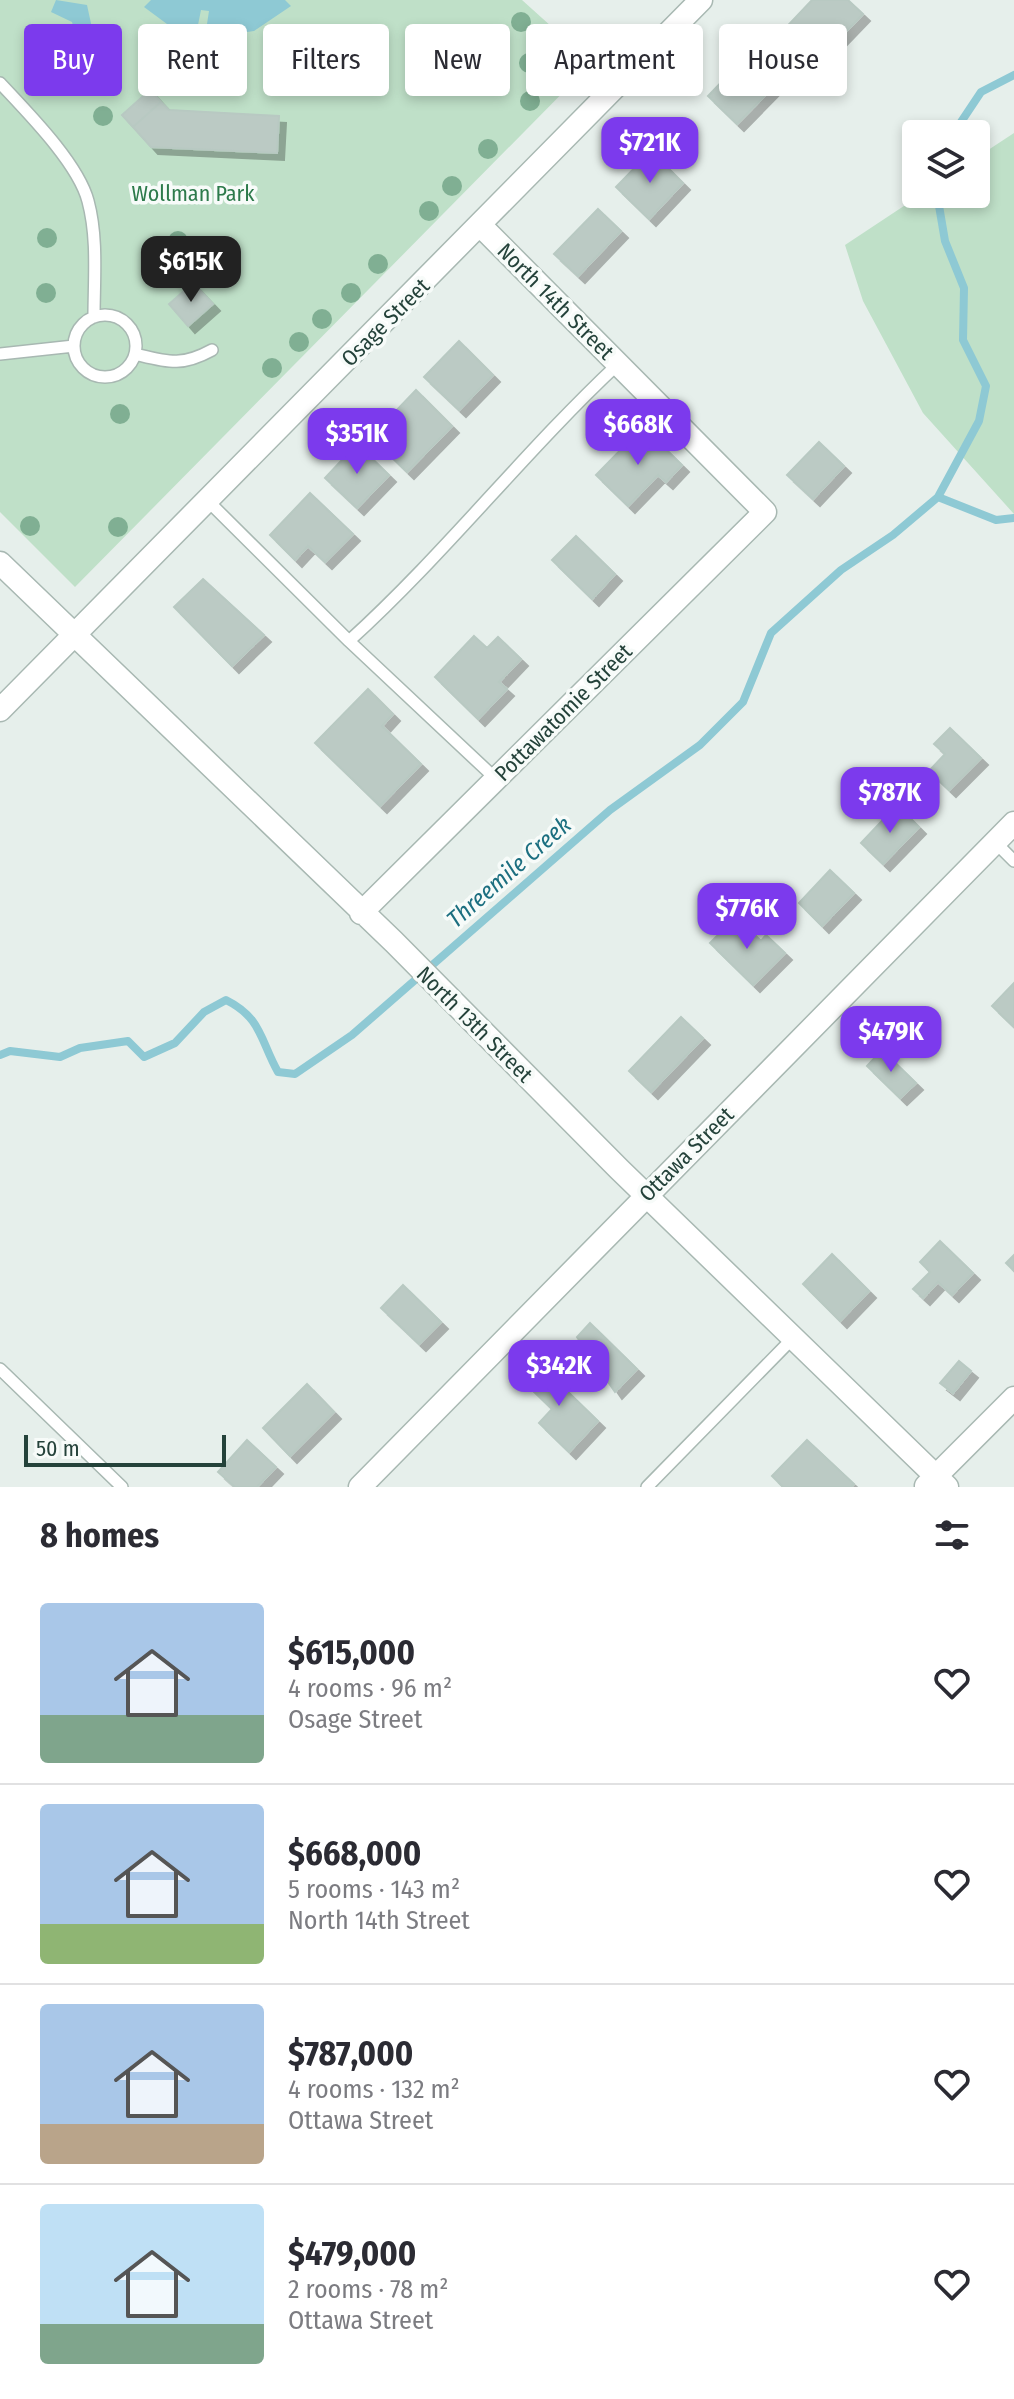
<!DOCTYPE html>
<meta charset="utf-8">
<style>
:root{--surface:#fff;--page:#f2f2f3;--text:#2b2b33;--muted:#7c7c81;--line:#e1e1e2;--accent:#7c3aed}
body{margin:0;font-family:"Fira Sans Condensed",sans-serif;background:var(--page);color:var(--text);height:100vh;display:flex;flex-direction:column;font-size:30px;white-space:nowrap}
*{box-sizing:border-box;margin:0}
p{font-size:26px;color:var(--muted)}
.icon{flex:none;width:44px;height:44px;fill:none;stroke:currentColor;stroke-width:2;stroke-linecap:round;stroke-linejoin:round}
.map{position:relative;height:1487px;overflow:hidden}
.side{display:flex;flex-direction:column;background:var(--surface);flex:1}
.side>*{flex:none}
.top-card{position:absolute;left:24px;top:24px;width:966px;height:72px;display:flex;gap:16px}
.buttons{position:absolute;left:902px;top:120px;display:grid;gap:16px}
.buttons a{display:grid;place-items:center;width:88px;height:88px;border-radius:8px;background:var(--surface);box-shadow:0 4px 12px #0003;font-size:40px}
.scale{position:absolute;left:24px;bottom:20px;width:202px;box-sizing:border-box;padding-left:8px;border:4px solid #24423a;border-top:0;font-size:22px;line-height:28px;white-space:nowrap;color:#24423a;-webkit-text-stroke:6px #f7fbf9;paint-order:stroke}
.price{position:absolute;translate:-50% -68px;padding:0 18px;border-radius:16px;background:var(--accent);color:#fff;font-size:26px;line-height:52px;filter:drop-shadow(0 2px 4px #0008)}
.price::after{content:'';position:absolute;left:50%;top:48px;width:24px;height:18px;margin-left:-12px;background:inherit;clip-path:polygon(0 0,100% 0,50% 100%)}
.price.selected{background:#222;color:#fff}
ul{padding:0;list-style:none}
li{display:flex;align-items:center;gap:24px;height:200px;padding:0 40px}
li+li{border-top:2px solid var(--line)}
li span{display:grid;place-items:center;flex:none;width:224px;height:160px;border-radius:8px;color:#555}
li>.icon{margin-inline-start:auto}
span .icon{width:96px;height:96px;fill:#fffc;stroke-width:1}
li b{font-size:34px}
h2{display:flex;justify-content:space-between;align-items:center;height:96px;padding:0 40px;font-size:34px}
.tag{padding:0 28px;border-radius:8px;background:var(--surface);box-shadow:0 4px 12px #0003;font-size:28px;line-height:72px}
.tag.selected{background:var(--accent);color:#fff}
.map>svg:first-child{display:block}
</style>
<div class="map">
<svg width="1014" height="1487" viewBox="0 0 1014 1487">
<defs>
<filter id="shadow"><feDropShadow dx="7" dy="7" stdDeviation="0" flood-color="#0004"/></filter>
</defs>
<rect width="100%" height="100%" fill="#e6efeb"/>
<path fill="#bfe0c8" d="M0,0H522L592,63L75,587L0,512Z
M1014,133V514L923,413L863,301L845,245L922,194H976V158Z"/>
<path fill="#8ec9d4" d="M56,0L87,5L92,28L75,33L72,22L51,12Z
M151,0H285L291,6L254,31L212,37H205L209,11L201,10L196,35L167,24L144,7Z"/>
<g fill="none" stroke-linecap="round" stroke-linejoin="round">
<path stroke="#8ec9d4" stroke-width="8" d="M953,134L981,92L1014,75
M937,194L945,241L964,288L963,340L986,386L979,421L938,497
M0,1055L10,1051L60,1057L80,1048L128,1041L144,1057L175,1043L204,1012L226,1000C262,1018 260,1040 278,1072L295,1074L352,1035L610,810L700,745L743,702L771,633L841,570L893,535L938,497L996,520L1014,518"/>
</g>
<path fill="#bbcac4" stroke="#b8c9c2" stroke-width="2" filter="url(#shadow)" d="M812,0H848L863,14L810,69L777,37Z
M759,43L789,71L737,124L708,96Z
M150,90L161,102L133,127L122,115Z
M161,102L169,110L279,116L277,153L151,147L133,127Z
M651,151L683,183L649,219L616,187Z
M598,209L621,231L578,276L554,254Z
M193,283L213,304L188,326L169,304Z
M459,341L493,375L459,410L424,377Z
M416,390L452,426L407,472L371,437Z
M643,427L682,465L666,482L658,475L628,506L596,475Z
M819,442L844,466L813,499L787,475Z
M357,444L389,475L357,508L325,478Z
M310,493L353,534L325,562L308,546L295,560L270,535Z
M576,536L615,574L592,599L552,560Z
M203,579L264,635L232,666L174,607Z
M474,636L487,648L498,637L521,659L499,682L507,689L478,719L435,677Z
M368,689L393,714L382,726L421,764L380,806L315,743Z
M950,728L981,758L949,790L929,771L945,754L934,744Z
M897,805L919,827L883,864L861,843Z
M830,870L854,893L822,926L799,903Z
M736,917L761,941L766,935L785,953L753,985L710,943Z
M1014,983V1027L992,1006Z
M681,1017L703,1038L651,1092L629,1071Z
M882,1050L916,1083L900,1098L867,1066Z
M940,1241L973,1273L952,1295L938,1282L923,1298L913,1289L930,1272L920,1262Z
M832,1254L869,1291L840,1321L803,1284Z
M1014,1255V1271L1006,1263Z
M403,1285L441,1322L419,1344L381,1308Z
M590,1323L637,1369L615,1392L577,1337Z
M535,1360L598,1421L569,1452L539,1423L552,1409L519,1377Z
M959,1361L971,1371L953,1393L940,1383Z
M307,1384L334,1412L290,1456L263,1428Z
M247,1440L276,1467L257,1487H235L218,1472Z
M807,1440L854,1484L851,1487H783L772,1476Z"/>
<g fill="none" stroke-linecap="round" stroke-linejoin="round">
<defs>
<path id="lane" d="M0,83C27,112 78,163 88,201C98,238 94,279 94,317
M74 346a31 31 0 1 1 62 0a31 31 0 1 1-62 0Z
M0,354L74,346
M135,354C168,362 181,367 212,350
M207,500L349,641C444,555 524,452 618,364
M349,641L496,779
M995,842L1014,861
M0,1369L122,1487
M647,1487L793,1338"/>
<path id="street" d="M0,563L394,942L619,1169L947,1487
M0,710L701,0
M361,913L765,512L481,226
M926,1486L1014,1398
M360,1487L1014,823"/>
</defs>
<use href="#lane" stroke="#a8b8b2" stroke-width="14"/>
<use href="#street" stroke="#a8b8b2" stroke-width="25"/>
<use href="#lane" stroke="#fff" stroke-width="11"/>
<use href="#street" stroke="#fff" stroke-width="22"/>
</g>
<g fill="#80af93">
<circle cx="521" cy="22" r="10"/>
<circle cx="529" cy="63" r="10"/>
<circle cx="56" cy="65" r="10"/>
<circle cx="81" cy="85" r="10"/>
<circle cx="530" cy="101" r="10"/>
<circle cx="103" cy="116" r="10"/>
<circle cx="488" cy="149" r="10"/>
<circle cx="452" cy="186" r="10"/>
<circle cx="429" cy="211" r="10"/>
<circle cx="47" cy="238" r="10"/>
<circle cx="178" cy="241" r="10"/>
<circle cx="378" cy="264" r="10"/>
<circle cx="46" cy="293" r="10"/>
<circle cx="351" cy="293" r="10"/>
<circle cx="322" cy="319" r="10"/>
<circle cx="299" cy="342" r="10"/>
<circle cx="272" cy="368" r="10"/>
<circle cx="120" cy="414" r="10"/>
<circle cx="30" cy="526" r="10"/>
<circle cx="118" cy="527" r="10"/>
</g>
<g text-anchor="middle" stroke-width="7" stroke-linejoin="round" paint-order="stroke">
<g font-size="22" fill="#2d7a4b" stroke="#f7fbf9">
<text x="193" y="201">Wollman Park</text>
</g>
<g font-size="22" fill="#24423a" stroke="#f7fbf9">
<text transform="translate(556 301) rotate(45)" y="8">North 14th Street</text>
<text transform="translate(385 322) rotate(-45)" y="8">Osage Street</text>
<text transform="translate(563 712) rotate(-45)" y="8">Pottawatomie Street</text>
<text transform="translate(475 1024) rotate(45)" y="8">North 13th Street</text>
<text transform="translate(686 1154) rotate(-45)" y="8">Ottawa Street</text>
</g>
<g font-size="24" font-style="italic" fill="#1c6f80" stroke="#f7fbf9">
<text transform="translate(509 872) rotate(-41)" y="8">Threemile Creek</text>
</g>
</g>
</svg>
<div class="buttons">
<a><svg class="icon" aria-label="layers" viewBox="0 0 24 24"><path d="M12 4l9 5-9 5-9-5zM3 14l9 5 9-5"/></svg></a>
</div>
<div class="scale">50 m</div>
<b class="price" style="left:650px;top:185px">$721K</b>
<b class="price selected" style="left:191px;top:304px">$615K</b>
<b class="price" style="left:638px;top:467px">$668K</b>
<b class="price" style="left:357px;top:476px">$351K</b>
<b class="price" style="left:890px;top:835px">$787K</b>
<b class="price" style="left:747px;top:951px">$776K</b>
<b class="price" style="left:891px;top:1074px">$479K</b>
<b class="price" style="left:559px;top:1408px">$342K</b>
<div class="top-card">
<a class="tag selected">Buy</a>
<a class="tag">Rent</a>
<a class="tag">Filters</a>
<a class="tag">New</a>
<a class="tag">Apartment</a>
<a class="tag">House</a>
</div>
</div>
<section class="side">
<h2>8 homes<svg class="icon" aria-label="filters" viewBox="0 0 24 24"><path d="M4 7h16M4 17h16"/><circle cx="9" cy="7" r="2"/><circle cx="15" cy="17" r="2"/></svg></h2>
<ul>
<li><span style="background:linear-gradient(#a9c7e8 70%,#7fa58c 0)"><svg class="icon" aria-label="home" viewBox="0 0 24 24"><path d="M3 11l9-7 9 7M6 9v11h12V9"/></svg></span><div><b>$615,000</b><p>4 rooms · 96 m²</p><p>Osage Street</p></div><svg class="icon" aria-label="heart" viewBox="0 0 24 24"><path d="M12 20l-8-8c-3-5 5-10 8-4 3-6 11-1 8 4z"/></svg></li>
<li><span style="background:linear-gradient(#a9c7e8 75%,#8fb573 0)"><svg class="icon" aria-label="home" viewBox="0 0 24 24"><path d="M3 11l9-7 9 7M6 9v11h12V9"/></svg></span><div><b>$668,000</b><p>5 rooms · 143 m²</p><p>North 14th Street</p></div><svg class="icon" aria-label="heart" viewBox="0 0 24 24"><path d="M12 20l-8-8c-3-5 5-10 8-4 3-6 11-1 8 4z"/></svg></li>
<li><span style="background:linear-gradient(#a9c7e8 75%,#b9a48a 0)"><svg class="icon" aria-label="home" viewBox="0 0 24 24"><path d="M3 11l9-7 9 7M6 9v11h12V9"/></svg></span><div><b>$787,000</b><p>4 rooms · 132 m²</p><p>Ottawa Street</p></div><svg class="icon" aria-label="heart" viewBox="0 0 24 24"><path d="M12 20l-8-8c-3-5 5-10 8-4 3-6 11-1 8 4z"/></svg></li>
<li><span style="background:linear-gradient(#bfe0f5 75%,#7fa58c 0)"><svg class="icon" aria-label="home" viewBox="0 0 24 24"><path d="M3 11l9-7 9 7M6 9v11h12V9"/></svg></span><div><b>$479,000</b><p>2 rooms · 78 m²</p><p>Ottawa Street</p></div><svg class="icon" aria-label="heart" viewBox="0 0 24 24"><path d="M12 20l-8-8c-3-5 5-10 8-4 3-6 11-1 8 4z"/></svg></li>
</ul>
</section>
